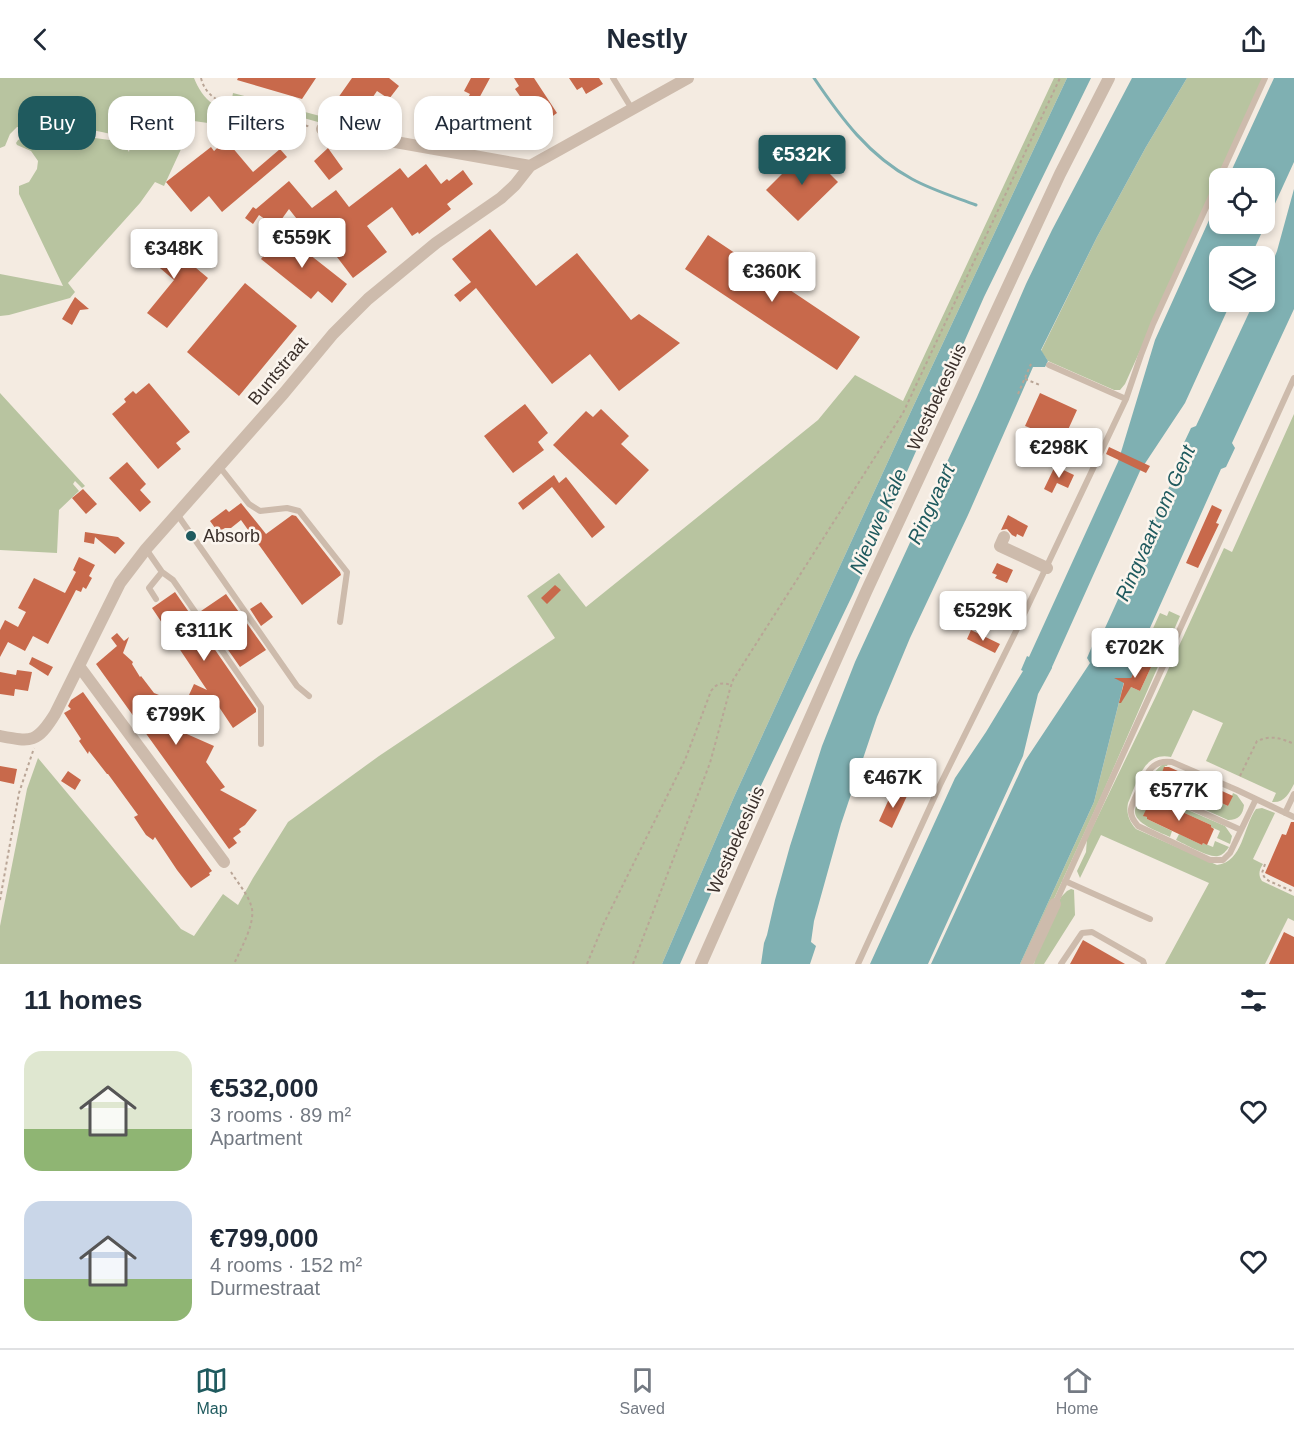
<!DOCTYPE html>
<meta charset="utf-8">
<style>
:root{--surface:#fff;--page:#f2f2f3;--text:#1f2937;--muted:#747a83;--line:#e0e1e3;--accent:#1f5a5e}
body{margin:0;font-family:Helvetica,sans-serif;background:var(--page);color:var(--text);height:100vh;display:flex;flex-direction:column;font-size:22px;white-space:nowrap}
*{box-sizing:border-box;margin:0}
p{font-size:20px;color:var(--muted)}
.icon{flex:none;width:33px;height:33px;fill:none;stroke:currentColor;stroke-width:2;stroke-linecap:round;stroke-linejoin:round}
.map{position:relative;height:886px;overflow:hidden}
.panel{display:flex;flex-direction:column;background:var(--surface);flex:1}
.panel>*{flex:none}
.top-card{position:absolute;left:18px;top:18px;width:600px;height:54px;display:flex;gap:12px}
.tools{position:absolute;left:1209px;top:90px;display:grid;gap:12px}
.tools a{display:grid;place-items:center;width:66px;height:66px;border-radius:12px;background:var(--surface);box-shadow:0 3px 9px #0003;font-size:30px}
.price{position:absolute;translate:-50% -51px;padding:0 14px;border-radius:6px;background:#fff;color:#222;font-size:20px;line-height:39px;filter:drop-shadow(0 2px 3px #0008)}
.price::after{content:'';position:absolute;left:50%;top:36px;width:18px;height:14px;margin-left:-9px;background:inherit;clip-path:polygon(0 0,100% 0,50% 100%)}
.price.selected{background:var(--accent);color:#fff}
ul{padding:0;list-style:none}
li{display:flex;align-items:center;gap:18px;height:150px;padding:0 24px}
li span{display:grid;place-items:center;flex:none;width:168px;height:120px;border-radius:18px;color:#555}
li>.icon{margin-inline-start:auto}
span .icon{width:72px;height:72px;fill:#fffc;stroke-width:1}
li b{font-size:26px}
h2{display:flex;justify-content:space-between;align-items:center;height:72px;padding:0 24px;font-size:26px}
.pill{padding:0 21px;border-radius:18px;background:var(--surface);box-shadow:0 3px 9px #0003;font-size:21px;line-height:54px}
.pill.selected{background:var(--accent);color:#fff}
header{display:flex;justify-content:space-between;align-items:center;height:78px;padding:0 24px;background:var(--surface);font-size:27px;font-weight:800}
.tab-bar{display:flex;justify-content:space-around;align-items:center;height:84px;border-top:2px solid var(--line);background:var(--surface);font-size:16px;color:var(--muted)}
.tab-bar a{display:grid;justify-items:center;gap:3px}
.tab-bar .selected{color:var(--accent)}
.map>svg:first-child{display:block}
</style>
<header><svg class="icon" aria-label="back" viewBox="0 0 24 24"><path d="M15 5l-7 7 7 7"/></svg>Nestly<svg class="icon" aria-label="share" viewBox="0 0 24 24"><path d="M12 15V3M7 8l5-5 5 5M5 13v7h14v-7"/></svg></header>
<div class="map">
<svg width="1294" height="886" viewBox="0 0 1294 886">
<rect width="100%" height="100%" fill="#f4ebe1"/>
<path fill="#b8c4a0" d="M0,0H194C198,10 204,20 213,26C233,41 277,48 302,54L303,59L194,43L164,108L155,104L140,125L68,205L75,214L70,220L9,237L0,238V196L63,208L19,116V108L29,104L37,91L38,83L31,73L17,67L16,65L18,62C31,56 44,61 58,55L117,63L125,68L129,74L131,63L121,54L111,56L97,53L17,49L10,56L5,68L0,70Z
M1054,0H1067L913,329L734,719L662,886H0V848L27,711L38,680L181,851L194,858L223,816L238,827L253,800L288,744L379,678L555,560L527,518L559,495L586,529L818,342L855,297L903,323Z
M1187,0H1263L1125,306L1120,312H1114L1048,283L1041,273L1097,159L1146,69Z
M233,15L354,47V54L232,20Z
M0,315L85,408L82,410L75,403L73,406L79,413L59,432L57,475L0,472Z
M1294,336V706C1289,715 1285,725 1272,724L1276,715L1206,683L1223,645L1193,632L1171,679C1143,673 1137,705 1128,725C1126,735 1129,743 1136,751L1217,787C1243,784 1243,749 1256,731L1262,730L1275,735L1253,781L1263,786C1259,792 1258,797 1262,803L1294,818V843L1288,840L1265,886H1165L1209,805L1101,757L1080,800L1077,793L1086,774L1087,761L1156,618L1224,470L1232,474Z
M1169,533L1180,538L1104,712L1024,886H1020L1094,724L1122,612L1131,609L1140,613L1152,587L1143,583L1149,569L1145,568L1160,535L1167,538Z
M1163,686H1168L1167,688H1165L1161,697L1228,728L1233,715L1237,717L1244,727C1243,736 1239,742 1228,742L1159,711C1149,700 1153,694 1163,686Z
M1153,717L1225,748L1232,758L1230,766L1217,760L1220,753L1211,749V747L1156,722L1144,738L1147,739V741L1172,753L1170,759C1152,751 1118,740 1145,718Z
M1179,756L1202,767L1203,765L1213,769L1215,763L1229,769C1226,773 1223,777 1218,778C1209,780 1185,766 1176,762Z
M1071,811L1074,812L1075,837L1044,886H1034L1036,876L1061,819L1067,813Z"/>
<path fill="#7fb0b2" d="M1067,0H1091L984,219L853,516L732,768L680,886H662L734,719L913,329Z
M1132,0H1187L1146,69L1097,159L1041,272L1048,283L1045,289H1033L968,437L910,560L877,639L841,746L814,843L811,864L816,868L810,886H761L764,865L767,857L775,822L790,768L822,668L855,584L977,319L1026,206L1052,152Z
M1274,0H1294V84L1251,178H1220V224H1231L1185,325L1140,393L1052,589V590L1038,616L1023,678L928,886H870L955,700L986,654L1023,593L1021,592L1027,578L1029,579L1118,384L1155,262L1219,120L1220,146H1264V100H1228Z
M1294,111V231L1232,365L1235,370L1226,389L1221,391L1137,579L1140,581L1131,600L1124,604L1094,724L1020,886H931L1025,683L1090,585L1087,580L1096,559L1100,561L1185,374L1182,369L1191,350L1196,348L1254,224H1264L1265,191L1269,180L1273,183L1277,173Z"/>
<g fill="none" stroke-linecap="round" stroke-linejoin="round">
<path stroke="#7fb0b2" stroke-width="3" d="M814,0C841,40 869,78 912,101C932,112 955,119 976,127"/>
</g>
<path fill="#c8694b" d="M238,0H316L302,21L237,2Z
M352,0H389L399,8L389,21L377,13L362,35L333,27Z
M471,0H490L471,35L462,31L470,16L464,13Z
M514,0H534L557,35L540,47L515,11L519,8Z
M569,0H599L603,6L586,16L582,9L577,12Z
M226,62L253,94L280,71L287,79L222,134L209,118L191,134L166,104L211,69L214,73Z
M328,70L343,91L329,102L314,83Z
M806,72L838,104L798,143L766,112Z
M426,86L441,106L447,101L449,103L463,92L473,106L447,126L451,131L419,156L418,154L412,158L392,129L367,148L387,174L353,200L318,154L311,159L289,131L276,149L259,137L253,146L245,140L253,129L256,131L289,103L312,130L336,112L349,129L400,90L408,100Z
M490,151L536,208L577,175L631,242L639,236L680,265L619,313L590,276L552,306L476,210L460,224L454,217L471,204L452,181Z
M285,152L303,166L300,169L347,206L332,225L318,213L311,221L261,181Z
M168,153L184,166L177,174L208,200L167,250L147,235L174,202L147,179Z
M708,157L860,259L837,292L685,191Z
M245,205L297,248L239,318L187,274Z
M75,219L89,231L80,232L72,247L62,241Z
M149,305L190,354L176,365L181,371L158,391L112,336L126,324L124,321L133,313L136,316Z
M1040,315L1077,332L1062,365L1037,354L1038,353L1025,348Z
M525,326L548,355L538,364L544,372L513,395L484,358Z
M601,331L629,358L621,366L649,392L616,427L553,367L586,333L593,339Z
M1109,369L1150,388L1146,395L1106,376Z
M127,384L146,406L140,412L151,424L140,434L109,400Z
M1055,388L1074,397L1068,410L1057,405L1052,415L1044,411Z
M554,397L559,405L566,399L605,449L592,460L552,409L523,432L518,425Z
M83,411L97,426L86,436L72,420Z
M241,425L266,456L292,437L296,438L340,494L341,497L302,527L241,442L231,450H225L218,454L210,443L226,431L229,434Z
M1212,427L1222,432L1216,445L1219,446L1198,490L1186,485Z
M1008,437L1028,448L1023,459L1017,456L1016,459L1012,457L1007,451L1001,452Z
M85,454L118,459L125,465L115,476L95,459L94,466L84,464Z
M79,479L95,487L89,498L92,500L86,511L83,509L81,514L76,512L48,566L33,558L25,573L8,564L0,579V552L5,542L18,549L26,534L18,530L34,500L65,515L76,494L73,492Z
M997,485L1013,492L1007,505L995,500L997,497L992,495Z
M555,507L561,512L547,526L541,520Z
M175,514L256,631V634L233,650L213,620L210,626L189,617L194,606L207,612L152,530Z
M226,516L266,572L240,589L201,533Z
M261,524L273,539L261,548L250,531Z
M971,552L1000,566L995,575L967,561Z
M117,555L124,563L129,559L123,575L133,584L132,586L140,599L141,598L154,615L164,619L161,625L168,630L166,634L184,643L180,653L214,668L206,684L225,709L220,712L257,732L245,747L239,751L241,754L233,760L237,765L229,771L96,586L117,568L111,560Z
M32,579L53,589L48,598L29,586Z
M1140,581L1152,587L1140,613L1131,609L1121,625H1119L1124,605L1114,600H1131Z
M17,592L32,594L28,613L15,611L14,618L0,616V594L16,597Z
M83,614L212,793L209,795L210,797L191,810L177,792L155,759L153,762L146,757L134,739L138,737L108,696H107L89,673L88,676L79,663L81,661L64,635L71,631L68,628L71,622Z
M0,688L17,691L14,706L0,703Z
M1164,689H1169L1233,718L1228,728L1161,697Z
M68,693L81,702L75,712L61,703Z
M893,712L907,718L892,750L879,743Z
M1151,721L1155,723L1156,722L1211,747V749L1214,751L1207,767L1203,765L1202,767L1147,741V739L1143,738Z
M1291,744H1294V809L1265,795L1282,756L1286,757Z
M1284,854L1294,859V886H1269Z
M1083,862L1125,886H1070Z"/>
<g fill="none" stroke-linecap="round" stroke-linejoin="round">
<path stroke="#b9a596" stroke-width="2" stroke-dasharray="3 3" stroke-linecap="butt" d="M201,0C204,12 210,17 220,24L311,49
M1025,301L1040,307
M1018,316L1031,286
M1240,698L1257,663C1271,657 1281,660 1294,666
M1265,786L1262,795L1265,800L1269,803L1294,814
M231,794C237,804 247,815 251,827C257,843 241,870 234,886
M0,822L19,715L34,670
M587,886L604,845L685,682L711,613C717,605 722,604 731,607
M633,886L710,685L730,611L733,602L903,335L1060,0"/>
<path stroke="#cdbbac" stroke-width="6" d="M613,0L632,31
M1049,287L1126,321
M219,388L249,426L260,433L287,430L299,433L347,494L340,544
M177,436L297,608L309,618
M146,471L162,494L149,510L156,521
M162,494L173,502L261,629V666
M1141,707L1241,752
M1256,721L1230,775L1223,782H1210L1138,748C1134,743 1130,738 1131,731C1132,725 1136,718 1139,712C1146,697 1151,681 1172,684L1237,712L1294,739
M1285,735L1294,716
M1065,803L1150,841
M1055,826L1294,300
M858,886L940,707L1016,553L1126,321L1141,277L1153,246L1265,0
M1061,886L1082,855L1092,854L1143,883L1144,886"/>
<path stroke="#cdbbac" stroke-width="12" d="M322,51L530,88
M1004,459L1000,468L1047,490
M79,588L224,784
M0,658C32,664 37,665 55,636L120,505L146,471L284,315L333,256L368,221L436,165L501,120L515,107L530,88L688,0
M701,886L866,514L1060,96L1109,0
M1027,886L1055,826"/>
</g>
<circle fill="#1f5a5e" stroke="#fbf5ee" stroke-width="2" cx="191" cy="458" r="6"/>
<g text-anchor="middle" stroke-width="5" stroke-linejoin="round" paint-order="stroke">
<g font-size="18" fill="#3b302b" stroke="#fbf5ee">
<text transform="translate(278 293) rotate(-50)" y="6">Buntstraat</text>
<text transform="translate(937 319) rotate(-65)" y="6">Westbekesluis</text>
<text transform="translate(736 762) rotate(-66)" y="6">Westbekesluis</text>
</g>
<g font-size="18" fill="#3b302b" stroke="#fbf5ee" text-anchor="start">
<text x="203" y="464">Absorb</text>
</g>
<g font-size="20" font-style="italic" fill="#1f5a5e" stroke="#fbf5ee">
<text transform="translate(931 426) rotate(-65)" y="7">Ringvaart</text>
<text transform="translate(878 443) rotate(-66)" y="7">Nieuwe Kale</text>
<text transform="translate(1155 445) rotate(-66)" y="7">Ringvaart om Gent</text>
</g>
</g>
</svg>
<div class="tools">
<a><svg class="icon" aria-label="locate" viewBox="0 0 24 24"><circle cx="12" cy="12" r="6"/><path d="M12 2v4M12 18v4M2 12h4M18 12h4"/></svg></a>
<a><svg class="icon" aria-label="layers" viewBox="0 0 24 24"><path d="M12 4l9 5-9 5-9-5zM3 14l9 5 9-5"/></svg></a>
</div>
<b class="price selected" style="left:802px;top:108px">€532K</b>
<b class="price" style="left:302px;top:191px">€559K</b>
<b class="price" style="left:174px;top:202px">€348K</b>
<b class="price" style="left:772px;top:225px">€360K</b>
<b class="price" style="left:1059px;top:401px">€298K</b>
<b class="price" style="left:983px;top:564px">€529K</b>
<b class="price" style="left:204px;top:584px">€311K</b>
<b class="price" style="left:1135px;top:601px">€702K</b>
<b class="price" style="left:176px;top:668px">€799K</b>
<b class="price" style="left:893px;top:731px">€467K</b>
<b class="price" style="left:1179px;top:744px">€577K</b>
<div class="top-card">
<a class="pill selected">Buy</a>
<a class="pill">Rent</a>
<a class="pill">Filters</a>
<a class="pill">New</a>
<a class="pill">Apartment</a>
</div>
</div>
<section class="panel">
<h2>11 homes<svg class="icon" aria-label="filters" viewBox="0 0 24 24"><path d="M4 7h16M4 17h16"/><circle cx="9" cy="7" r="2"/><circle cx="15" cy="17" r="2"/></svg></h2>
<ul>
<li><span style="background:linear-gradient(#dfe7d0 65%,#8fb573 0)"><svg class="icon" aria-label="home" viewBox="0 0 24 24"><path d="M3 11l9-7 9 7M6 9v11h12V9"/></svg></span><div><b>€532,000</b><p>3 rooms · 89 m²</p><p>Apartment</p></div><svg class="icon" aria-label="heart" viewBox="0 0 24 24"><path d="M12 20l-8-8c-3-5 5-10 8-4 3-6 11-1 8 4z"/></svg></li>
<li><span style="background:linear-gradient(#c9d6e8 65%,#8fb573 0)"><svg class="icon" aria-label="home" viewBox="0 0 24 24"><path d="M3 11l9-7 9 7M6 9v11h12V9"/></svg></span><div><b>€799,000</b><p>4 rooms · 152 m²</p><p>Durmestraat</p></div><svg class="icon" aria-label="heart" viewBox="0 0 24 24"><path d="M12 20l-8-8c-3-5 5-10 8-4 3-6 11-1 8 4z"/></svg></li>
</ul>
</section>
<nav class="tab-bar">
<a class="selected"><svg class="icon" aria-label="map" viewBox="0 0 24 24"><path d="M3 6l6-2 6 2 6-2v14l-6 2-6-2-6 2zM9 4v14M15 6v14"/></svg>Map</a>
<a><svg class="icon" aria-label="saved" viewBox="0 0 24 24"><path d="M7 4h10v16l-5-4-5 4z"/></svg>Saved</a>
<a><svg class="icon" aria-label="home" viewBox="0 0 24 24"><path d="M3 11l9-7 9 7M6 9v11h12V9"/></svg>Home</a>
</nav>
